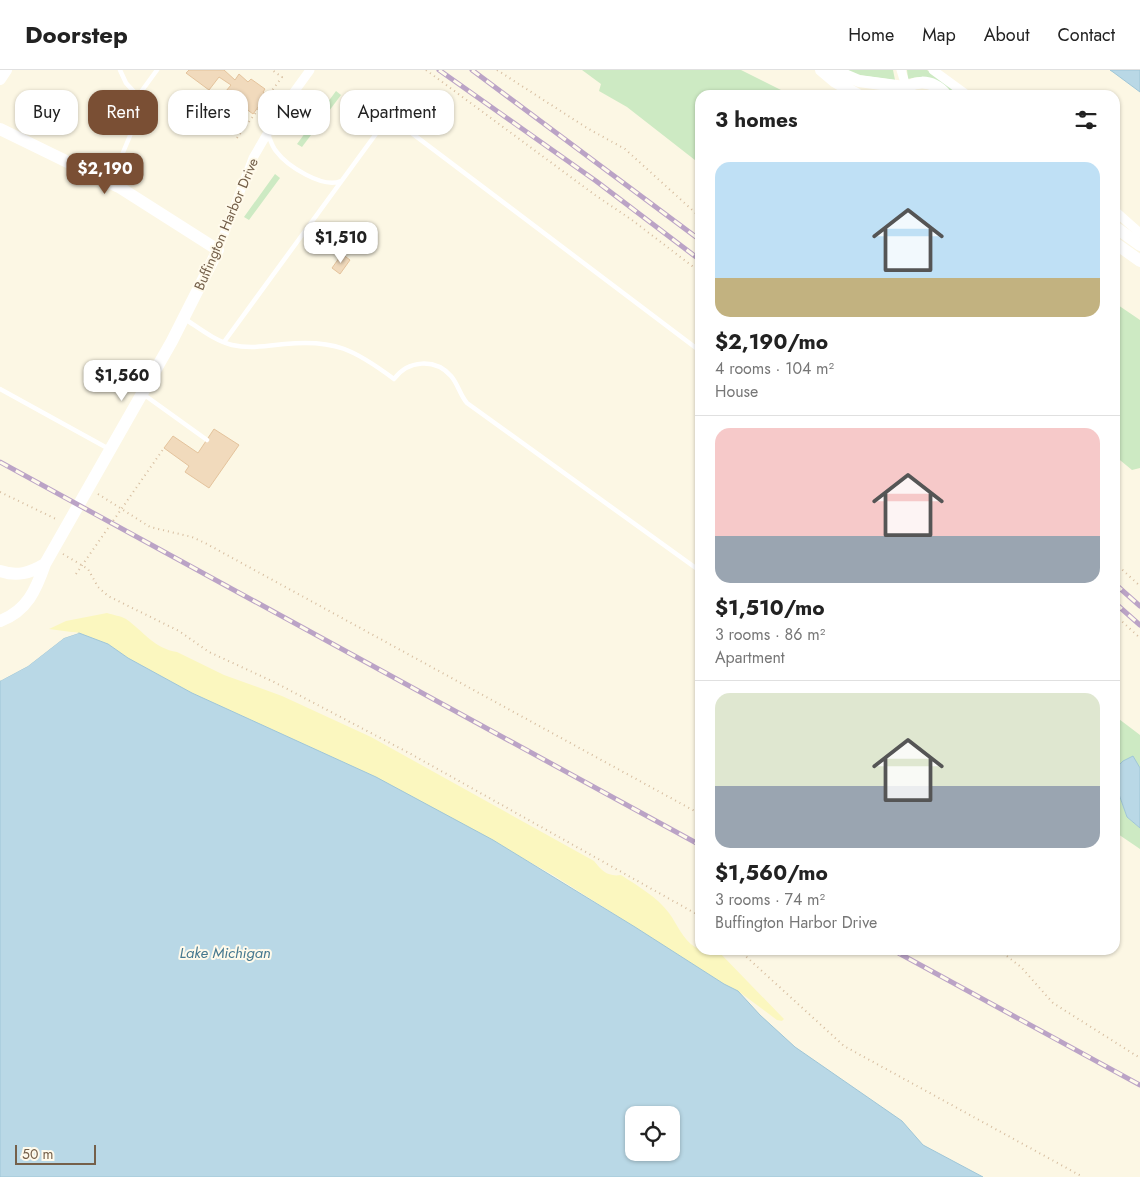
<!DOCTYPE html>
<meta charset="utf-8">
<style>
:root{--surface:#fff;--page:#f2f2f2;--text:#222;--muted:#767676;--line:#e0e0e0;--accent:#7a4f34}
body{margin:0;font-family:Jost,sans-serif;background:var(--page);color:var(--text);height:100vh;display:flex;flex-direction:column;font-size:19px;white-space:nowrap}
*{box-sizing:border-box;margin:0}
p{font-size:16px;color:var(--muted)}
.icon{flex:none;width:28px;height:28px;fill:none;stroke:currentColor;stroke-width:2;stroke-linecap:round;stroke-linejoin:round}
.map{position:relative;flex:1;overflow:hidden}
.drawer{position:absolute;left:695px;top:20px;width:425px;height:865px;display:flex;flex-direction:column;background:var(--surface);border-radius:15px;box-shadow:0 1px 4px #0004}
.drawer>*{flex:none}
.hud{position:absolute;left:15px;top:20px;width:475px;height:45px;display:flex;gap:10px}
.buttons{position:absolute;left:625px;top:1036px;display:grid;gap:10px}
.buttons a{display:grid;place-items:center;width:55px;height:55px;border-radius:10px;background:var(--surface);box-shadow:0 1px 4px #0004;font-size:25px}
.scale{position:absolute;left:15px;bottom:12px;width:81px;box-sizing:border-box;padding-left:5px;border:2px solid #75604a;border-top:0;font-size:14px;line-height:18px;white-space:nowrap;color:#75604a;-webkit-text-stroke:4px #fffaeb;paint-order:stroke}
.price{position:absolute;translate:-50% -42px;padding:0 11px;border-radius:10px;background:#fff;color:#222;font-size:16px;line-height:32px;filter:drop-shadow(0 1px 2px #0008)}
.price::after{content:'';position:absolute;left:50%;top:30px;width:15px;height:11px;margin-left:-8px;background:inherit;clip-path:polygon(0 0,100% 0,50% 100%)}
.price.on{background:var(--accent);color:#fff}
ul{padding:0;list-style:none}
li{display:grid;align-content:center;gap:10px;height:265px;padding:0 20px}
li+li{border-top:1px solid var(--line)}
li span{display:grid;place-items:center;height:155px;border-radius:15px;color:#555}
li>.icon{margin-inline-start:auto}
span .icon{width:90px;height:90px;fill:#fffc;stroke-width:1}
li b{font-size:21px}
h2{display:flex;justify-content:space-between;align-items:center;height:60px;padding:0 20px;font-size:21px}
.tag{padding:0 18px;border-radius:15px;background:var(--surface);box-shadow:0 1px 4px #0004;font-size:18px;line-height:45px}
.tag.on{background:var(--accent);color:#fff}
header{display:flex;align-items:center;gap:30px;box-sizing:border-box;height:70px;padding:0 25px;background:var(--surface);border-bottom:1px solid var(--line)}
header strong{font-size:24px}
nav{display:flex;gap:28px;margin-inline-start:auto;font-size:18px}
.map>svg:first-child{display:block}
</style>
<header>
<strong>Doorstep</strong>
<nav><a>Home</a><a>Map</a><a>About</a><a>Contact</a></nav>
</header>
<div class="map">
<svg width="1140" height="1107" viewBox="0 0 1140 1107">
<rect width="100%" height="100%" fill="#fcf7e4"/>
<path fill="#cdeac3" d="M582,0H741L791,25H700V94L627,37L599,21L601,14Z
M844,0H893L895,10L858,5Z
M907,0H927L961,25H952C942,9 925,4 908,9Z
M336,21L341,25L302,77L297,74Z
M275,104L280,108L249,150L244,147Z
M1115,233L1140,250V398L1132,400L1115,386Z
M1115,646L1140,665V698L1135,691L1128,690L1118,697L1115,695Z
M1115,713L1127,747L1140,758V779L1115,762Z"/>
<path fill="#fbf7bf" d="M107,543C113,545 121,546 126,549C143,561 155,579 177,582L224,605L282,626L371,667L594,791C602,801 608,807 621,805C638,816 657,827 669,843C677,854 683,870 695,877C702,881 709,882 717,880L784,949L782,951L777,950L738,921L724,914L553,805L376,707L192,623L128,588L108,574L79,563L49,559L66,551Z"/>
<path fill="#b9d8e6" stroke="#9fc6d7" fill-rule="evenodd" d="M1110,0H1140V22L1113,2Z
M79,563L108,574L128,588L192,623L376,707L493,770L635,857L724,914L738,921L760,945L795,977L902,1051L923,1075L983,1107H0V611L28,596L64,568ZM634,1045H671V1082H634Z
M1133,686L1140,698V758L1127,747L1115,713V695L1118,696L1123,691Z"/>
<path fill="#fcf7e4" d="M73,562L79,563L64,568L28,596L0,611L4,605L27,594L62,566Z"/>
<path fill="#f1dabc" stroke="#e4c39c" d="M189,0H224L235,10L239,4L248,12L251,9L265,19L263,22L267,25L253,44L229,26L231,24L226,21L231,15L219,7L209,20L186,3Z
M342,184L350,190L340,204L332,198Z
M214,359L239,375L209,418L185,402L189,396L164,378L173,366L198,383Z"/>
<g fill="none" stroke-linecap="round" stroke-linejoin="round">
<path stroke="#d6bd9f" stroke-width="2" stroke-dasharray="1 4" stroke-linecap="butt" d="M426,0L595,125L632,150L700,202
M497,0L587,58L625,79L700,147
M237,68L282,7L272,0
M0,422L58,450
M98,424L150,457L192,467L205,473L700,744
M63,484L88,499L98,517L108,526L179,561L209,582L274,612L409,683L700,846
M1115,493L1140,516
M76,504L164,378
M1115,545L1140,568
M739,880L844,976L1083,1107
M999,880L1021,897L1053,933L1140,988"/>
<path stroke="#fff" stroke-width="4.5" d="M120,0L126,13L138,26
M268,64C270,69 272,76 276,81C287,96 323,119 341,111
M111,111L132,61L138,26L157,0
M185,249C199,258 215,271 232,275C250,279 267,276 285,274C335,269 355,280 394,309C408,290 435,288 451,306C458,314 460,325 467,333L700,501
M224,272L389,46L700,281
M0,319L109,379
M143,324L207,370"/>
<path stroke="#fff" stroke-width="9" d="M901,0L906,16
M933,0L967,25
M1115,141L1140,163
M218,180L253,88L281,40L310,0"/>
<path stroke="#fff" stroke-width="12" d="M821,0L834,11L858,25
M833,0L859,11L904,17
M0,9L6,0
M897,25C912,9 932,8 946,25
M0,59L119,117L218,180L172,271L45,494C36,520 27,541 0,551
M1115,157L1140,175
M1115,173L1140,191
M0,501C17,507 30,503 45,494"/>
<defs>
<path id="rail" d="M439,0L596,111L700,190
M472,0L700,170
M0,392L700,775
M1115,514L1140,536
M1115,533L1140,555
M893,880L1140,1015"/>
</defs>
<use href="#rail" stroke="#bba3c6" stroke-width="5"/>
<use href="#rail" stroke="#fffaeb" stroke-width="3" stroke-dasharray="9" stroke-linecap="butt"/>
</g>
<g text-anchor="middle" stroke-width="4" stroke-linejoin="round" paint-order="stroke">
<g font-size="14" fill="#75604a" stroke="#fffaeb">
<text transform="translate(226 154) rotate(-67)" y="5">Buffington Harbor Drive</text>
</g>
<g font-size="15" font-style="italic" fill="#46788f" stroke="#fffaeb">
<text x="225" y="888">Lake Michigan</text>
</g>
</g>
</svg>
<div class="buttons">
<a><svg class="icon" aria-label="locate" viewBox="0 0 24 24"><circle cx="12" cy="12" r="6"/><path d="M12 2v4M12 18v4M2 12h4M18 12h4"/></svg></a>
</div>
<div class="scale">50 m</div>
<b class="price on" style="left:105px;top:125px">$2,190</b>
<b class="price" style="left:341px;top:194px">$1,510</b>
<b class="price" style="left:122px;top:332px">$1,560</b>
<div class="hud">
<a class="tag">Buy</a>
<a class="tag on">Rent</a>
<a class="tag">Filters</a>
<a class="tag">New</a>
<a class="tag">Apartment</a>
</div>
<section class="drawer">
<h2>3 homes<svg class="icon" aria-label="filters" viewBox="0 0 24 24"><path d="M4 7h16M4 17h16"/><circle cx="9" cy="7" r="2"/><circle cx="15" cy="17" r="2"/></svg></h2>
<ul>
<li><span style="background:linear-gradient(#bfe0f5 75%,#c2b280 0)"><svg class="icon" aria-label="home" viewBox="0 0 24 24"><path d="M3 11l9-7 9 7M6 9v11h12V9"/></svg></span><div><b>$2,190/mo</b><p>4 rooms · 104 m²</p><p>House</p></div></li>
<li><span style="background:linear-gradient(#f6c9c9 70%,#9aa5b1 0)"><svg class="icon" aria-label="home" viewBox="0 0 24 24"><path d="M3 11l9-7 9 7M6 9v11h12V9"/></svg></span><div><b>$1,510/mo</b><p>3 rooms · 86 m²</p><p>Apartment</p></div></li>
<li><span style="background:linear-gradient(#dfe7d0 60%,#9aa5b1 0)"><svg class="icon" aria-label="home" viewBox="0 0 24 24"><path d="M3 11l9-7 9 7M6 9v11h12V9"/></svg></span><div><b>$1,560/mo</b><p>3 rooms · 74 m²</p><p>Buffington Harbor Drive</p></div></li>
</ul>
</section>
</div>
